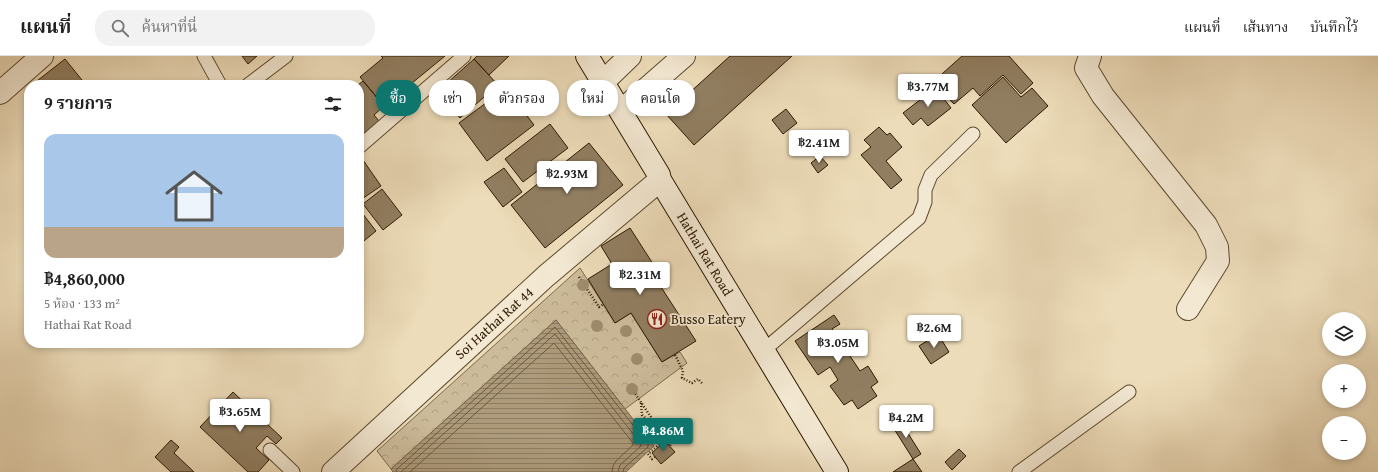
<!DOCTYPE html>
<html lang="th">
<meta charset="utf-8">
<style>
:root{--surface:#fff;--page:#f2f2f2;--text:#222;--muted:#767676;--line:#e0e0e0;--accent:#0f766e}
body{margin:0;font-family:"Gentium Book Plus","Noto Serif Thai",serif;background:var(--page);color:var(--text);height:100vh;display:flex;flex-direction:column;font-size:15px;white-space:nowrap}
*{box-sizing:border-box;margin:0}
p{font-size:13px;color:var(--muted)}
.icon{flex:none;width:22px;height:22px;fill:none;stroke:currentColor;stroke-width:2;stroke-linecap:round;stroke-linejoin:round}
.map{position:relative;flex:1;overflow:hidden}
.details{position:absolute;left:24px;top:24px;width:340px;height:268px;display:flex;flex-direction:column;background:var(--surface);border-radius:16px;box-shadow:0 2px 6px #0003}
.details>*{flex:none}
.banner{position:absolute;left:376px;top:24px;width:380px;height:36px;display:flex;gap:8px}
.tools{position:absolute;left:1322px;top:256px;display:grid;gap:8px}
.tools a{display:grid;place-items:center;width:44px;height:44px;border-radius:50%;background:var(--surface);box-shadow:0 2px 6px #0003;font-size:20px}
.price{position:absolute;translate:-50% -34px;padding:0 9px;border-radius:4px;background:#fff;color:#222;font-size:13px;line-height:26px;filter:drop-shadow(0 1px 2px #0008)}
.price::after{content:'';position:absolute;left:50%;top:24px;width:12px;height:9px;margin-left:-6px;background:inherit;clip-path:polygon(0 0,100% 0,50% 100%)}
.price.active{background:var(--accent);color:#fff}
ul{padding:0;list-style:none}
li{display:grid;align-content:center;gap:8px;height:212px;padding:0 20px}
li span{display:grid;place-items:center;height:124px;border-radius:12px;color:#555}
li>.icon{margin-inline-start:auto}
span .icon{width:72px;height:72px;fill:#fffc;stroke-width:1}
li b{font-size:17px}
h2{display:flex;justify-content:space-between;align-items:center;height:48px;padding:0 20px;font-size:17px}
.chip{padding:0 14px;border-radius:16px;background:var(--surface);box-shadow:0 2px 6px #0003;font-size:14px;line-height:36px}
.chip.active{background:var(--accent);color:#fff}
header{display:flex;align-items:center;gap:24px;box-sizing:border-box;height:56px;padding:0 20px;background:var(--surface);border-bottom:1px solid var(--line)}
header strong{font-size:19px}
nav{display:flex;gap:22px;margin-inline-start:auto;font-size:14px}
.search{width:280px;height:36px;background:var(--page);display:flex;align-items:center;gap:10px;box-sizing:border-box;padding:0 14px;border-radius:16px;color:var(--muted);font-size:15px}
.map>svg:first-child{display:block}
</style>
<header>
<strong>แผนที่</strong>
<div class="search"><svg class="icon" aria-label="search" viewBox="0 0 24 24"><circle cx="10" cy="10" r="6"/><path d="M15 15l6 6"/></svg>ค้นหาที่นี่</div>
<nav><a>แผนที่</a><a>เส้นทาง</a><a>บันทึกไว้</a></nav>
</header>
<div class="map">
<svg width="1378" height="416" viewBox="0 0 1378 416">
<defs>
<pattern id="park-crowns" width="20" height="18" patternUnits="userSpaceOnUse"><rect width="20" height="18" fill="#ccbb9a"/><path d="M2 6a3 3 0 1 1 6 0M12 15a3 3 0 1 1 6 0" fill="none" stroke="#b0a083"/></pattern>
<pattern id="water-rules" width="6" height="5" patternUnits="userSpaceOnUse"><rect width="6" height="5" fill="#ac9a7a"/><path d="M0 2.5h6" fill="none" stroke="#8c7d62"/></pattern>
</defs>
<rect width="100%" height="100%" fill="#eddcb9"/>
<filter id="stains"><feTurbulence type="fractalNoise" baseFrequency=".005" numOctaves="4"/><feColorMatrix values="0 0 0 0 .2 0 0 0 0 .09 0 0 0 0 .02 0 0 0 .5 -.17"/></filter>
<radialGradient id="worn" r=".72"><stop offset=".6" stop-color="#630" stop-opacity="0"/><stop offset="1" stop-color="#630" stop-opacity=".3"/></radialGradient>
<path fill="url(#park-crowns)" stroke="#7c6a4e" d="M580,212L615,267L631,257L662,306L680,296L687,307L625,353L556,264L391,413L377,395Z"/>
<path fill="url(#water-rules)" stroke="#79664a" d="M556,264L654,390L626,416H393L391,413Z"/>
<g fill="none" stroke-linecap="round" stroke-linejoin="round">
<path stroke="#6c5a3e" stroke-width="1" d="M396,416L397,413L555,271L648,388V391L624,412L623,416
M401,416L555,278L641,388V390L620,409L618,416
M410,416L554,287L633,387V389L616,405L613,410L612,416"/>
</g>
<path fill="#917e61" stroke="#2d1901" d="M242,0H257L248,8Z
M381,0H445L384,50L360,21L383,2Z
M477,0H509L489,19L474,3Z
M730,0H792L694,89L666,58Z
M962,0H1009L1033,27L1021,38L1003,19L980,40L973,32L954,48L933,26Z
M65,3L86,29H34L33,28Z
M474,3L498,29L460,62L437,36Z
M1003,21L1021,41L1032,32L1048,50L1006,87L972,49Z
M363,25L384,50L374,59L379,65L359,82V29H358Z
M933,29L951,52L928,70L921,62L913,69L903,57L925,40L922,37Z
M506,32L534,69L487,105L459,67Z
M786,53L797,67L783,78L772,64Z
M550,68L568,92L523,126L505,103Z
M879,71L887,79L890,77L902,91L886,105L902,124L891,133L861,99L871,91L864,84Z
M589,87L623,129L545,192L511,149Z
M820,100L828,109L818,117L811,107Z
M363,104L381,130L359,145V107Z
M504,112L522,136L503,151L484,126Z
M382,133L402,159L383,174L363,148Z
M359,153L376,175L359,189Z
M630,172L664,225L659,228L696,285L662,306L631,257L615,267L588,223L612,208L601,190Z
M834,259L840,268L832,273L860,315L868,310L878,326L871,331L877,340L858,353L852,344L844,349L830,330L838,324L830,311L818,319L795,285Z
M938,278L949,296L931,308L919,290Z
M233,336L282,382L276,388L267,380L256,392L269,404L258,416H248L200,371Z
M899,363L921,398L913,403L891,368Z
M171,384L179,391L174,397L194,416H171L155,401Z
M665,385L675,396L661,408L652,397Z
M959,393L966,400L952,414L945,406Z
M913,403L922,416H893Z"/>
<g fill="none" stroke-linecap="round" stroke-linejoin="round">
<defs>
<path id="service" d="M204,0L220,29
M248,29L286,0
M359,91L464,0
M764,294L919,162L925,146V134L931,119L973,78
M270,394L293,416
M1019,416L1129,336"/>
<path id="minor" d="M1090,0L1086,12L1103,40L1206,169L1217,191L1218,205L1188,253
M603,26L630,0
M0,37L42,0
M621,55L684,0
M333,416L546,220L660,124"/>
<path id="secondary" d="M587,0L659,119L660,124L837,416"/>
</defs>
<use href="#service" stroke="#5d4a2f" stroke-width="15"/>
<use href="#minor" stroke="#5d4a2f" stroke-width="24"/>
<use href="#secondary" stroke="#2d1901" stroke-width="24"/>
<path stroke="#2d1901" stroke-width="2.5" stroke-dasharray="1 2" stroke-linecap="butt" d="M579,221L599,251L604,248
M675,299L683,315L682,322L692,327L698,323L702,327
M632,333L653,364L662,371
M641,347L642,359L671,387L670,391
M655,401L652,403L648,398L667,382"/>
<use href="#service" stroke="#f3e8d2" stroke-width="13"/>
<use href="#minor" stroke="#f3e8d2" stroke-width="22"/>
<use href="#secondary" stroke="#f3e8d2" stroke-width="22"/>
</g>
<g fill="#9e8c6d">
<circle cx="583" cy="229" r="6"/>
<circle cx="597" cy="270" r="6"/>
<circle cx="626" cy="275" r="6"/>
<circle cx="637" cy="303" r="6"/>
<circle cx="632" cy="333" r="6"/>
</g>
<defs>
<symbol id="restaurant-ring" viewBox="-11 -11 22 22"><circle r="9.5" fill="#f3e8d2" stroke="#8f2418" stroke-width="1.5"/><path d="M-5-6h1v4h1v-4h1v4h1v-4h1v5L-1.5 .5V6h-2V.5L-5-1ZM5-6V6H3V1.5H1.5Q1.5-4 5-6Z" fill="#8f2418"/></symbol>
</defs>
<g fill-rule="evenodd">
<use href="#restaurant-ring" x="646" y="252" width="22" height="22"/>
</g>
<g text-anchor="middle" stroke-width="3.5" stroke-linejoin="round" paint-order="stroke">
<g font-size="14" fill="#2d1901" stroke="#f3e8d2">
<text transform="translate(705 198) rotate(59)" y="5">Hathai Rat Road</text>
<text transform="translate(494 267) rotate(-42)" y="5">Soi Hathai Rat 44</text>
</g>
<g font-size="14" fill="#2d1901" stroke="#f3e8d2" text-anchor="start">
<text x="671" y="268">Busso Eatery</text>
</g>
</g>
<rect width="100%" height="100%" filter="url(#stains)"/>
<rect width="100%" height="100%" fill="url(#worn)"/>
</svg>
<div class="tools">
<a><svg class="icon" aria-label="layers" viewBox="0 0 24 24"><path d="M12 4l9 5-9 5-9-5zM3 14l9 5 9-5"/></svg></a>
<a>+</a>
<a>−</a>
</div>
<b class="price" style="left:928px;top:52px">฿3.77M</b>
<b class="price" style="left:819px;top:108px">฿2.41M</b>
<b class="price" style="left:567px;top:139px">฿2.93M</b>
<b class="price" style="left:640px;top:240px">฿2.31M</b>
<b class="price" style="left:934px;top:293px">฿2.6M</b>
<b class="price" style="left:838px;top:308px">฿3.05M</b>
<b class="price" style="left:240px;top:377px">฿3.65M</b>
<b class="price" style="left:906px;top:383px">฿4.2M</b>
<b class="price active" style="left:663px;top:396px">฿4.86M</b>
<div class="banner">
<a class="chip active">ซื้อ</a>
<a class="chip">เช่า</a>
<a class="chip">ตัวกรอง</a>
<a class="chip">ใหม่</a>
<a class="chip">คอนโด</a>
</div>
<section class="details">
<h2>9 รายการ<svg class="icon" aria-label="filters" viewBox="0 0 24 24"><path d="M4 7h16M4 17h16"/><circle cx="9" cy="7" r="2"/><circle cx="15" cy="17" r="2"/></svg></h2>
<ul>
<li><span style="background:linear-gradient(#a9c7e8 75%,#b9a48a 0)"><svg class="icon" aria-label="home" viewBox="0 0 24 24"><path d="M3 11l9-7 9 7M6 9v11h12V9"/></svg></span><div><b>฿4,860,000</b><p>5 ห้อง · 133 m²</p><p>Hathai Rat Road</p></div></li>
</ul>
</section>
</div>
